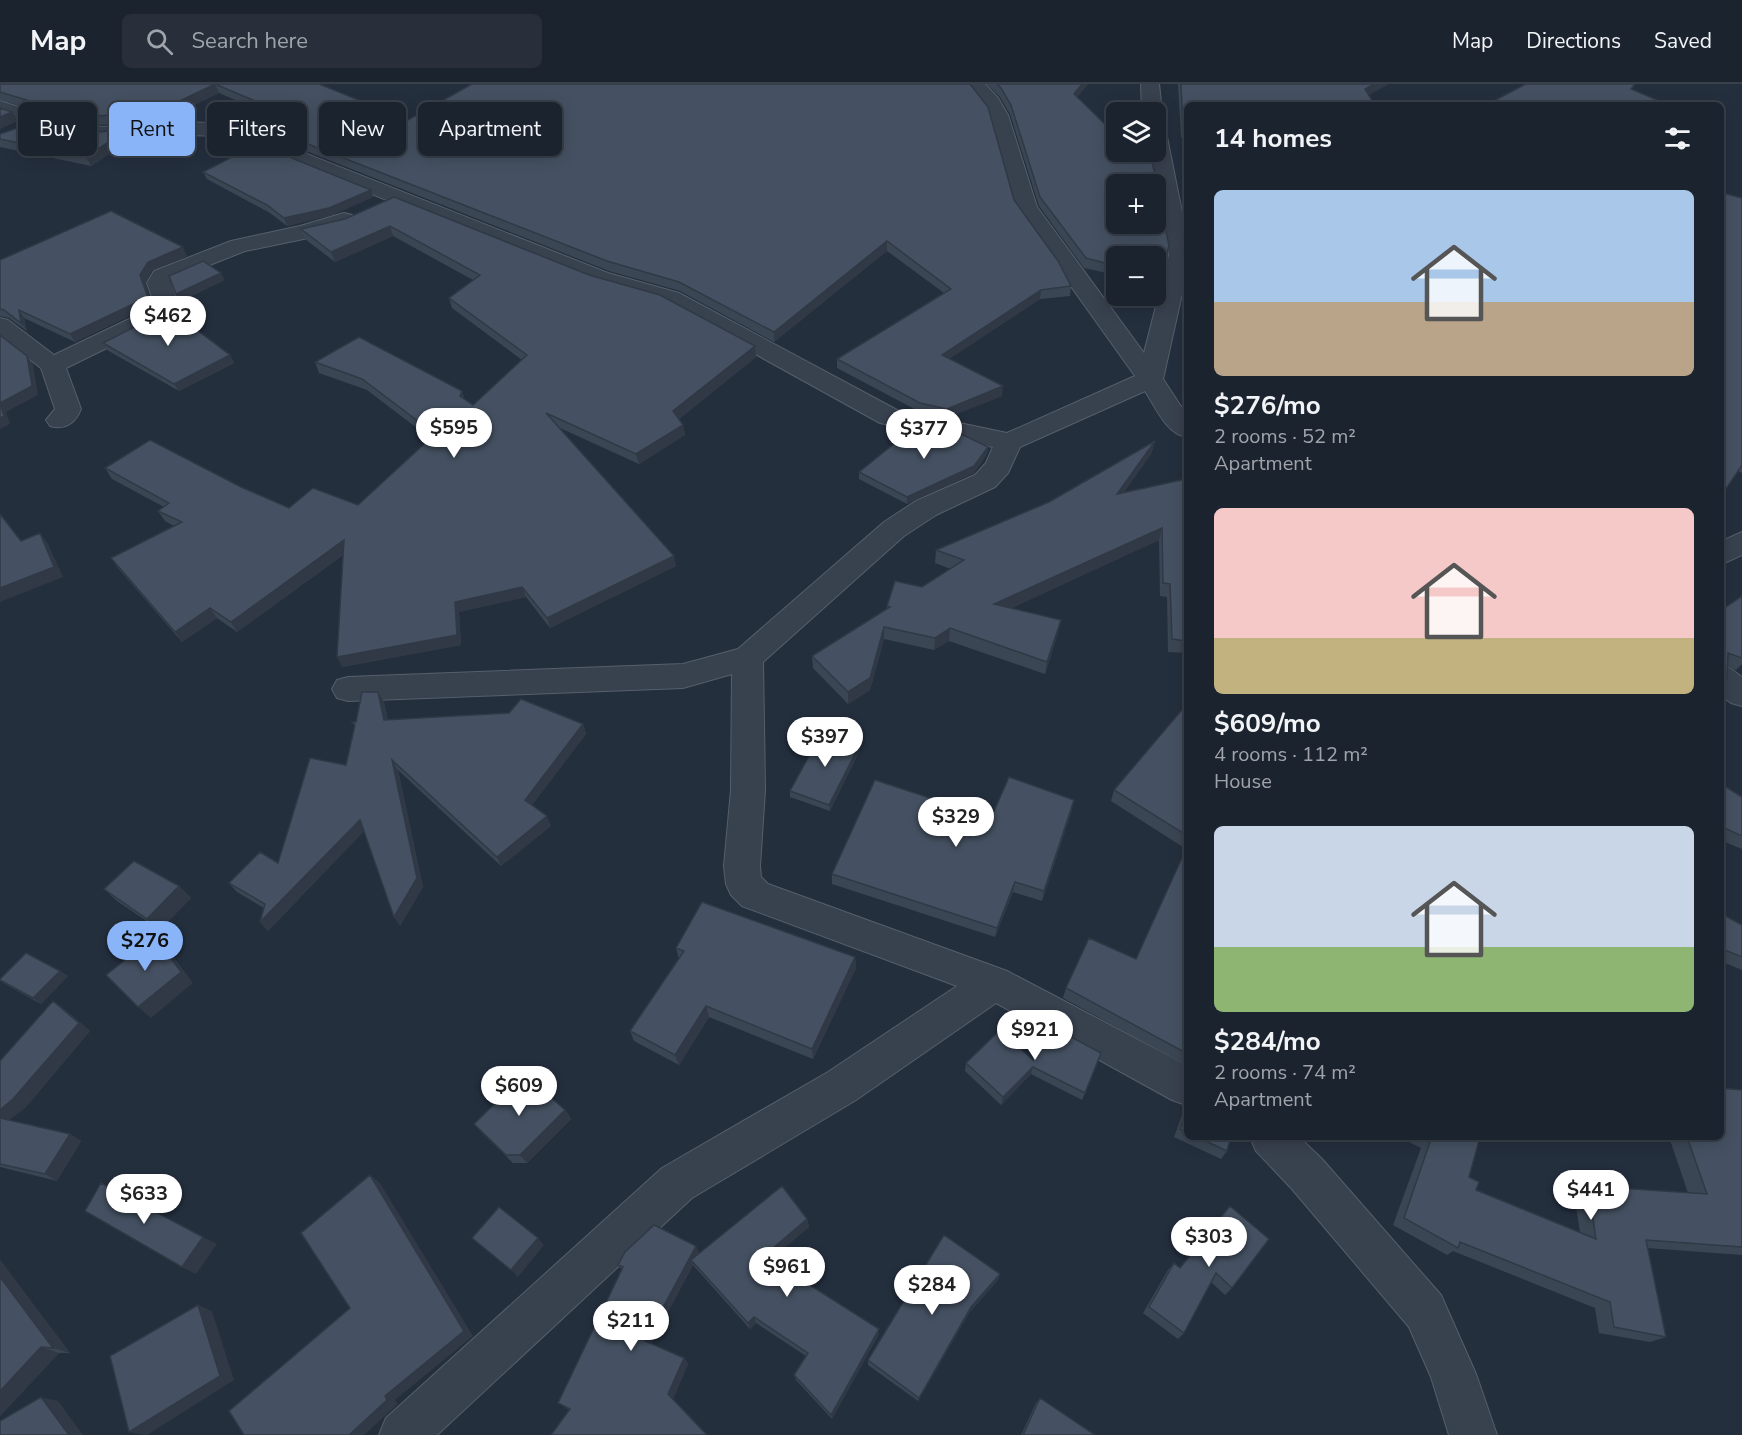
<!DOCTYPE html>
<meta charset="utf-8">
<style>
:root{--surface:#1b232e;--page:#282f3a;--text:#f1f3f6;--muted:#a0a4aa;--line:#39404a;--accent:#8ab4f8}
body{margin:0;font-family:"Nunito Sans",sans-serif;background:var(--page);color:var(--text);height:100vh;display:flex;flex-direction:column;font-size:22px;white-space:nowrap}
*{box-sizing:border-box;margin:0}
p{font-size:20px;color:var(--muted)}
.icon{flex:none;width:33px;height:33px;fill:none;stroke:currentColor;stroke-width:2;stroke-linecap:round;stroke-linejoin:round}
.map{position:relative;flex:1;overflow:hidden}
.side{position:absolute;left:1184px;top:18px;width:540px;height:1038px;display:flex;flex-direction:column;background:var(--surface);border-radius:9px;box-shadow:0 3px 15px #0003,0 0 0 2px var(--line)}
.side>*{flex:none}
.banner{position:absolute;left:18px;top:18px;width:570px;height:54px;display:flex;gap:12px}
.fabs{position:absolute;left:1106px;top:18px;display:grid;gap:12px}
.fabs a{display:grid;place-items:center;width:60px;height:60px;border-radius:9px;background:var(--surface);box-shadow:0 3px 15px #0003,0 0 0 2px var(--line);font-size:30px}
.price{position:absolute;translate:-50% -51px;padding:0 14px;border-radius:21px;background:#fff;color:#222;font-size:20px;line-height:39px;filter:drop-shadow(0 2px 3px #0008)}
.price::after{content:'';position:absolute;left:50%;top:36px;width:18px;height:14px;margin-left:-9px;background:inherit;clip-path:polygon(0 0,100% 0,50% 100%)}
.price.active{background:var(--accent);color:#111}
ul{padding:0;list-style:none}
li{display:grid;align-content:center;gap:12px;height:318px;padding:0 30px}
li span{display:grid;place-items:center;height:186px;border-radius:9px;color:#555}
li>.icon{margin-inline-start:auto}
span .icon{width:108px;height:108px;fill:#fffc;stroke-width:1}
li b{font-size:26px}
h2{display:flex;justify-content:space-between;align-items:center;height:72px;padding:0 30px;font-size:26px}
.chip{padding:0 21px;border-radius:9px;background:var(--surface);box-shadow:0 3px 15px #0003,0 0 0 2px var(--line);font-size:21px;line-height:54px}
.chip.active{background:var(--accent);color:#111}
header{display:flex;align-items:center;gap:36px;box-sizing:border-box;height:84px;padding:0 30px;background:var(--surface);border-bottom:2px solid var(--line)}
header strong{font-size:28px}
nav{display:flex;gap:33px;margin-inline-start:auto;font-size:21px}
.search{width:420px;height:54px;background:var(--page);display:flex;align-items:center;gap:15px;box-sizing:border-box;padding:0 21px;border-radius:9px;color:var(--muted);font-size:22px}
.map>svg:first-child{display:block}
</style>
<header>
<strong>Map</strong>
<div class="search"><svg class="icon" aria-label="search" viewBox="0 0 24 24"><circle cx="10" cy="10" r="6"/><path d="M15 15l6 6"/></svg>Search here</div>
<nav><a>Map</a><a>Directions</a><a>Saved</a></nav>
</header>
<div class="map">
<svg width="1742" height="1351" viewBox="0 0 1742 1351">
<rect width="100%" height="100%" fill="#242f3e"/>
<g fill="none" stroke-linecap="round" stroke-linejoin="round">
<defs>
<path id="minor" d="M965,0H985L998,14L1008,31L1037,123L1144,269L1169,171L1150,68H1155V37L1162,39L1165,43L1186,148V192L1163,295L1186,330V353C1166,349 1156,324 1145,307L1020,363L1008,389L995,403L936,431L904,452L763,578L765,706L760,782L761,793L768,800L1007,887L1186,981V1021L1172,1016L996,919L856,1016L692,1114L437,1351H379L386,1334L662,1084L828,988L957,902L742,822L731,811L726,800L724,782L731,706L732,590L683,604L348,617L337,614L332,605L337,596L348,593L683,580L738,565L884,438L916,417L975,391L986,379L993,363L880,339L663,219L592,199L233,54C186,47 148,56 103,55C72,54 30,39 0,29V17L47,32L102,43L182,38L212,39L244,45L608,189L679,209L897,326L1007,349L1135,292L1015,124L989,31L982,19Z
M1141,0H1159L1162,28L1159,32L1155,33V28H1142Z
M344,129L352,131L355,136L352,141L313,153L245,167L172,196L171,199L178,219L170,233L66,284L81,325C75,340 65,346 50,342L46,336L55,325L41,284L0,253V234L8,236L54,271L152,224L154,219L147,199L154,187L231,157L300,142Z
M1742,448V471L1720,481V458Z
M1720,581L1731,585L1742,593V622L1731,619L1720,611Z
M1250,1053H1299L1322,1075L1441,1211L1476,1290L1497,1351H1449L1431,1293L1409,1243L1292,1105L1256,1067Z"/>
</defs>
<use href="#minor" stroke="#565f6c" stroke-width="2"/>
<use href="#minor" fill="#38414e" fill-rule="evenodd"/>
</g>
<path fill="#3b4654" d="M0,0H319L408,36L1014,116L1071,202L1070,212L1040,215L949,275L1002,312L946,334L920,328L837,284V275L944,209L887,167L774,258L680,207L609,187L281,57L277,48L292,40L219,9L161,37L102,41L48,30L0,16Z
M987,0H1088L1077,13L1160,115L1162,188L1155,201V172H1116V191L1084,184L1039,122L1010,30L1000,13Z
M1178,0H1389L1186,21V56L1181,53Z
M0,50L132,55L91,82L0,63Z
M203,88L373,113L332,131L287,142L270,129L207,95Z
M394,113L756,273L679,335L683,341L685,351L639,380L560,344L676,482L550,544L526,513L459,528L461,561L342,583L343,471L237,548L217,534L182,558L118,484L111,474L174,442L165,437L158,427L164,423L112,395L105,384L241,403L289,424L358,421L430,354L367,306L319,289L315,278L462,307L465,316L473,321L522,276L452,224L449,214L473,196L393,152L335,178L305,155L301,145L345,135Z
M1742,114V389L1738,387Z
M187,172L152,186L145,200L152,219L150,222L75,258L24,234L27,247L9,234L0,232V176Z
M103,259L230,271L234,279L179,307L107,266Z
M1155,357L1151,370L1124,408L1186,395V569L1168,568L1167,513L1160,512L1159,456L1011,524L1058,549L1045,590L949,557L934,566L884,555L870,606L848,620L813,584L812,572L887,525V522L922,503L951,485L935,479L936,466L1049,418Z
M988,363L987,370L974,389L907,420L859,395V388Z
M1742,512V580L1736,586L1728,583L1720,601Z
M378,608L384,618L388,636L583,640L586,650L532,721L551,742L501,782L398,686L423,803L400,842L364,747L268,847L260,838L264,824L237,808L229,799L278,779L346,681L355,643L352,638H356Z
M1186,621V765L1111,717L1114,706Z
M860,666L830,727L790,713V707Z
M1720,699L1742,713V765L1720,756Z
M1072,726L1042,817L1013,808L995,853L832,800V790L991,734Z
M1186,765V981L1063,914L1066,904L1136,875Z
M179,802L191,814L160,846L117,817L104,805Z
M1720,829L1742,841V886L1720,877Z
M676,864L855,873L856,884L813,975L709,933L679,981L634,957L630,947L679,875Z
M60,887L68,892L41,920L7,901L0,897Z
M53,917L64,925L90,947L26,1023L9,1036L70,1050L81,1057L57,1097L0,1083V977Z
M1101,969L1082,1016L1031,990L1001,1021L965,987L966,979L1033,976Z
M1742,1006V1171L1647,1164L1666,1253L1650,1258L1599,1249L1595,1224L1453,1167L1447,1171L1393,1141L1421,1064L1399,1053H1480L1469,1093L1476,1106L1580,1148L1573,1104L1587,1096L1633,1105L1688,1109L1669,1053H1720Z
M1186,1020V1053H1231L1227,1067L1221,1075L1174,1053Z
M565,1026L571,1035L527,1079H513L482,1049L474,1040Z
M1230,1122L1232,1204L1225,1211L1211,1198L1184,1249L1178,1255L1143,1229L1168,1186L1174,1179L1180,1183Z
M807,1135L809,1143L770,1175L879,1245V1250L832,1335L796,1296L794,1291L806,1272L756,1239L750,1245L693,1181L651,1260L684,1274L688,1280L673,1315L569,1326L558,1319L622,1186L618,1181L699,1169V1170Z
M0,1176L70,1269H59L0,1332Z
M1000,1190L998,1196L969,1229L918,1317L868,1281V1276Z
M1040,1314L1095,1351H1021L1036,1319Z"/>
<path fill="#303945" d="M215,0L219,9L161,37L157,28Z
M1082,0H1088L1073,19L1074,10Z
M1374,0H1389L1362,15L1365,5Z
M12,28L18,37L0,45V33Z
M127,46L132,55L91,82L86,73Z
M371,106L373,113L332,131L287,142L284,134Z
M390,142L393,152L335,178L331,168Z
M887,157V167L774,258V248Z
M183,163L187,172L152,186L145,200L152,219L150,222L75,258L70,250L140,191L148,178Z
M1167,171L1162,188L1155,201L1157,192Z
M221,189L225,196L180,218L176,210Z
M1041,206L1040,215L941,280L942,271Z
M19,226L24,234L27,247L21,239Z
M755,262L756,273L675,338L673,327Z
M230,271L234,279L179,307L174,300Z
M27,272L33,281L38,311L6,328L10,340L0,345V319Z
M1003,302L1002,312L946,334L947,325Z
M462,307L465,317L460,312Z
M683,341L685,351L639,380L636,370Z
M1155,357L1151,370L1114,423L1117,410Z
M988,363L987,370L974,389L907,420V413Z
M1162,444L1159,456L993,533L994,520Z
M40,449L48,460L63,493L0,518V504Z
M344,456L349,466L237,548L231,538Z
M674,472L676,482L550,544L547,534Z
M522,503L526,513L459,528L461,561L342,583L337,573L455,518Z
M210,524L217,534L182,558L175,548Z
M1061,536L1058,549L1045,590L1047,578Z
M884,543V555L870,606L848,620V608Z
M950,544L949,557L934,566L935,554Z
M378,608L384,618L390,646L384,636Z
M583,640L586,650L529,725L525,716Z
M860,660V666L830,727L829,721Z
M392,676L398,686L423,803L400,842L394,833Z
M1074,716L1072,726L1042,817L1044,807Z
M547,732L551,742L501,782L497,773Z
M360,736L366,745L268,847L260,838Z
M1015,798L1013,808L995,853L997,844Z
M179,802L191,814L160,846L147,835Z
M155,852L167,864L193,899L151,934L138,923Z
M855,873L856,884L813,975L812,965Z
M60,887L68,892L41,920L33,914Z
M53,917L64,925L90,947L26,1023L5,1039L0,1036V1026Z
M706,922L709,933L679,981L675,971Z
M1033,983L1031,990L1001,1021L1003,1013Z
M565,1026L571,1035L527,1079L520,1071Z
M70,1050L81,1057L57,1097L45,1090Z
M370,1091L380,1099L473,1252L395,1316L398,1320L364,1351H349L385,1312Z
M807,1135L809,1143L767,1179L764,1172Z
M203,1153L217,1160L196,1190L182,1183Z
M538,1154L544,1161L518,1193L511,1186Z
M696,1162L699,1169L694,1180L691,1176L693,1181L650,1262L645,1257Z
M0,1176L70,1269L53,1264L0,1193Z
M1000,1190L998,1196L969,1229L918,1317L919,1314L971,1223Z
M198,1221L212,1227L234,1296L147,1351L129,1348Z
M754,1233L756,1239L750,1245L748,1239Z
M879,1245V1250L832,1335L831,1331Z
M41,1263L59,1269L0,1332V1307Z
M684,1274L688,1280L673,1315L668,1310Z
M41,1313L58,1317L83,1351H69Z"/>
<path fill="#455162" stroke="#303945" stroke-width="1.5" d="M0,0H319L408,36L472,0H970L988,23L1014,116L1058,177L1071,202L1041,206L942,271L1003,302L947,325L920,319L837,275L951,205L887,157L774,248L679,198L607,177L277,48L300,36L215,0L157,28L97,32L43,21L0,8Z
M997,0H1082L1074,10L1108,43L1116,44V68H1150L1160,115L1155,114V100H1116V140H1155V114L1160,117L1169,162L1164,178L1157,192L1155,191V172H1116V182L1086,174L1040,113L1011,21L1001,4Z
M1181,0H1374L1365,5L1375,21H1186V45L1183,43Z
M1526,0H1635L1631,5L1669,21H1486Z
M0,24L12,28L0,33Z
M40,36L97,48L127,46L86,73L0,55V50Z
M257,60L371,106L329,124L284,134L267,121L203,88Z
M1720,108L1742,114V381L1720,414Z
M394,113L589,191L660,211L755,262L673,327L683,341L636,370L546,329L674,472L547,534L522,503L455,518L457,551L337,573L344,456L231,538L210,524L175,548L111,474L182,438L158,427L169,419L105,384L150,356L241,403L289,424L313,404L358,421L435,350L362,295L315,278L359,253L462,307L460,312L473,321L527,271L449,214L480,191L390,142L331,168L301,145L345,135Z
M111,127L183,163L148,178L140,191L147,211L146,214L70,250L19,226L21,239L4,226L0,225V176Z
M203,177L221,189L176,210L169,192Z
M169,225L230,271L174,300L103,259Z
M0,251L27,272L32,302L0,319L4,332L0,334Z
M916,342L963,351L988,363L974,382L907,413L859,388Z
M1155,357L1117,410L1186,395V557L1172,555L1170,500L1163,499L1162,444L994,520L1061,536L1047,578L950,544L935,554L884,543L870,594L848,608L812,572L890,523L887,522L895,497L922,503L964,476L936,466L1049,418Z
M0,430L21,457L40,449L54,483L0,504Z
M1742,512V574L1728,569L1727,594L1720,601V527Z
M362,608H378L384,636L509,629L521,615L583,640L525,716L547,732L497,773L392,676L417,794L394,833L360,736L260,838L265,820L229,799L260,768L278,779L310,674L346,681L355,641L352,638H356Z
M1186,621V751L1114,706Z
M822,648L860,660L829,721L790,707Z
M1009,693L1074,716L1044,807L1015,798L997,844L832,790L875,696L991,734Z
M1720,699L1742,713V752L1720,742Z
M1186,765V969L1066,904L1089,854L1136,875Z
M134,777L179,802L147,835L104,805Z
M702,818L855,873L812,965L706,922L675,971L630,947L684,867L676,864Z
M1720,829L1742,841V873L1720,864Z
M155,852L181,888L138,923L106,891Z
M26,869L60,887L33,914L0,896V895Z
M53,917L79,939L13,1015L0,1026V977Z
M1049,941L1101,969L1085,1009L1033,983L1003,1013L966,979L1000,946L1033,976Z
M525,990L565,1026L520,1071H506L474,1040Z
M1720,1004L1742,1006V1163L1646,1156L1666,1253L1614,1243L1610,1218L1460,1158L1458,1164L1404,1134L1431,1055L1426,1053H1480L1469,1093L1479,1098L1476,1106L1596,1155L1587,1096L1633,1105L1707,1110L1687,1053H1720Z
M1186,1025V1048L1180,1045Z
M0,1034L70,1050L45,1090L0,1080Z
M1197,1053H1231L1227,1067Z
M370,1091L464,1247L385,1312L387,1316L349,1351H244L229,1327L350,1224L301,1149Z
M101,1099L203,1153L182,1183L85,1127Z
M782,1102L807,1135L764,1172L879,1245L831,1331L794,1291L808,1269L754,1233L748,1239L691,1176Z
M1230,1122L1269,1155L1232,1204L1216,1189L1184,1249L1149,1223L1174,1179L1180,1184Z
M499,1123L538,1154L511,1186L472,1154Z
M654,1141L696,1162L645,1257L684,1274L668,1310L707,1351H551L570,1325L558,1319L623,1183L618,1181L625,1168Z
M944,1151L1000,1190L971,1223L919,1314L868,1276Z
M0,1193L53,1264L41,1263L0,1307Z
M198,1221L220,1292L129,1348L110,1272Z
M41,1313L69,1351H0V1337Z
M1040,1314L1095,1351H1023Z"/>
</svg>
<div class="fabs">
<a><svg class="icon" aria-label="layers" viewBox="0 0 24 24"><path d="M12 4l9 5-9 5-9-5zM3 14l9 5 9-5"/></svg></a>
<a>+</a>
<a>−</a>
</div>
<b class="price" style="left:168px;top:263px">$462</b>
<b class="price" style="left:454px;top:375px">$595</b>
<b class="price" style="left:924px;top:376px">$377</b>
<b class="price" style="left:825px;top:684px">$397</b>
<b class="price" style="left:956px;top:764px">$329</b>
<b class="price active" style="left:145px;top:888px">$276</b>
<b class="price" style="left:1035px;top:977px">$921</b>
<b class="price" style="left:519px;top:1033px">$609</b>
<b class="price" style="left:1591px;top:1137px">$441</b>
<b class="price" style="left:144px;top:1141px">$633</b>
<b class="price" style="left:1209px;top:1184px">$303</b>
<b class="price" style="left:787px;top:1214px">$961</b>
<b class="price" style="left:932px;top:1232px">$284</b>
<b class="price" style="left:631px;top:1268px">$211</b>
<div class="banner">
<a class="chip">Buy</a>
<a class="chip active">Rent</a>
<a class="chip">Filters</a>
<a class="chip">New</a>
<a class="chip">Apartment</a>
</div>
<section class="side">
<h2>14 homes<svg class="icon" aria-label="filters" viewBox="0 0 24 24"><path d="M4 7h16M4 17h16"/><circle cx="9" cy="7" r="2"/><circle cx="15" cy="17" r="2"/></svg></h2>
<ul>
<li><span style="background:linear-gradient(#a9c7e8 60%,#b9a48a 0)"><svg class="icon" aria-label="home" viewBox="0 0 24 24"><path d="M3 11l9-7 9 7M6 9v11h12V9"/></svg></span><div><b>$276/mo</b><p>2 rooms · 52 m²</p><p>Apartment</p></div></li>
<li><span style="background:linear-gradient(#f6c9c9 70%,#c2b280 0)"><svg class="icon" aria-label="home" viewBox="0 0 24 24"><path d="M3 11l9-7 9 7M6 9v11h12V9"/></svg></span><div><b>$609/mo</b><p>4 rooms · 112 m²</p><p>House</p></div></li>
<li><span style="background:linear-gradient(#c9d6e8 65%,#8fb573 0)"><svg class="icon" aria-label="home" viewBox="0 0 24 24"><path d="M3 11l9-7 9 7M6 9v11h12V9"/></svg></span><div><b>$284/mo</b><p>2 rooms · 74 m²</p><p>Apartment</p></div></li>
</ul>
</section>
</div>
